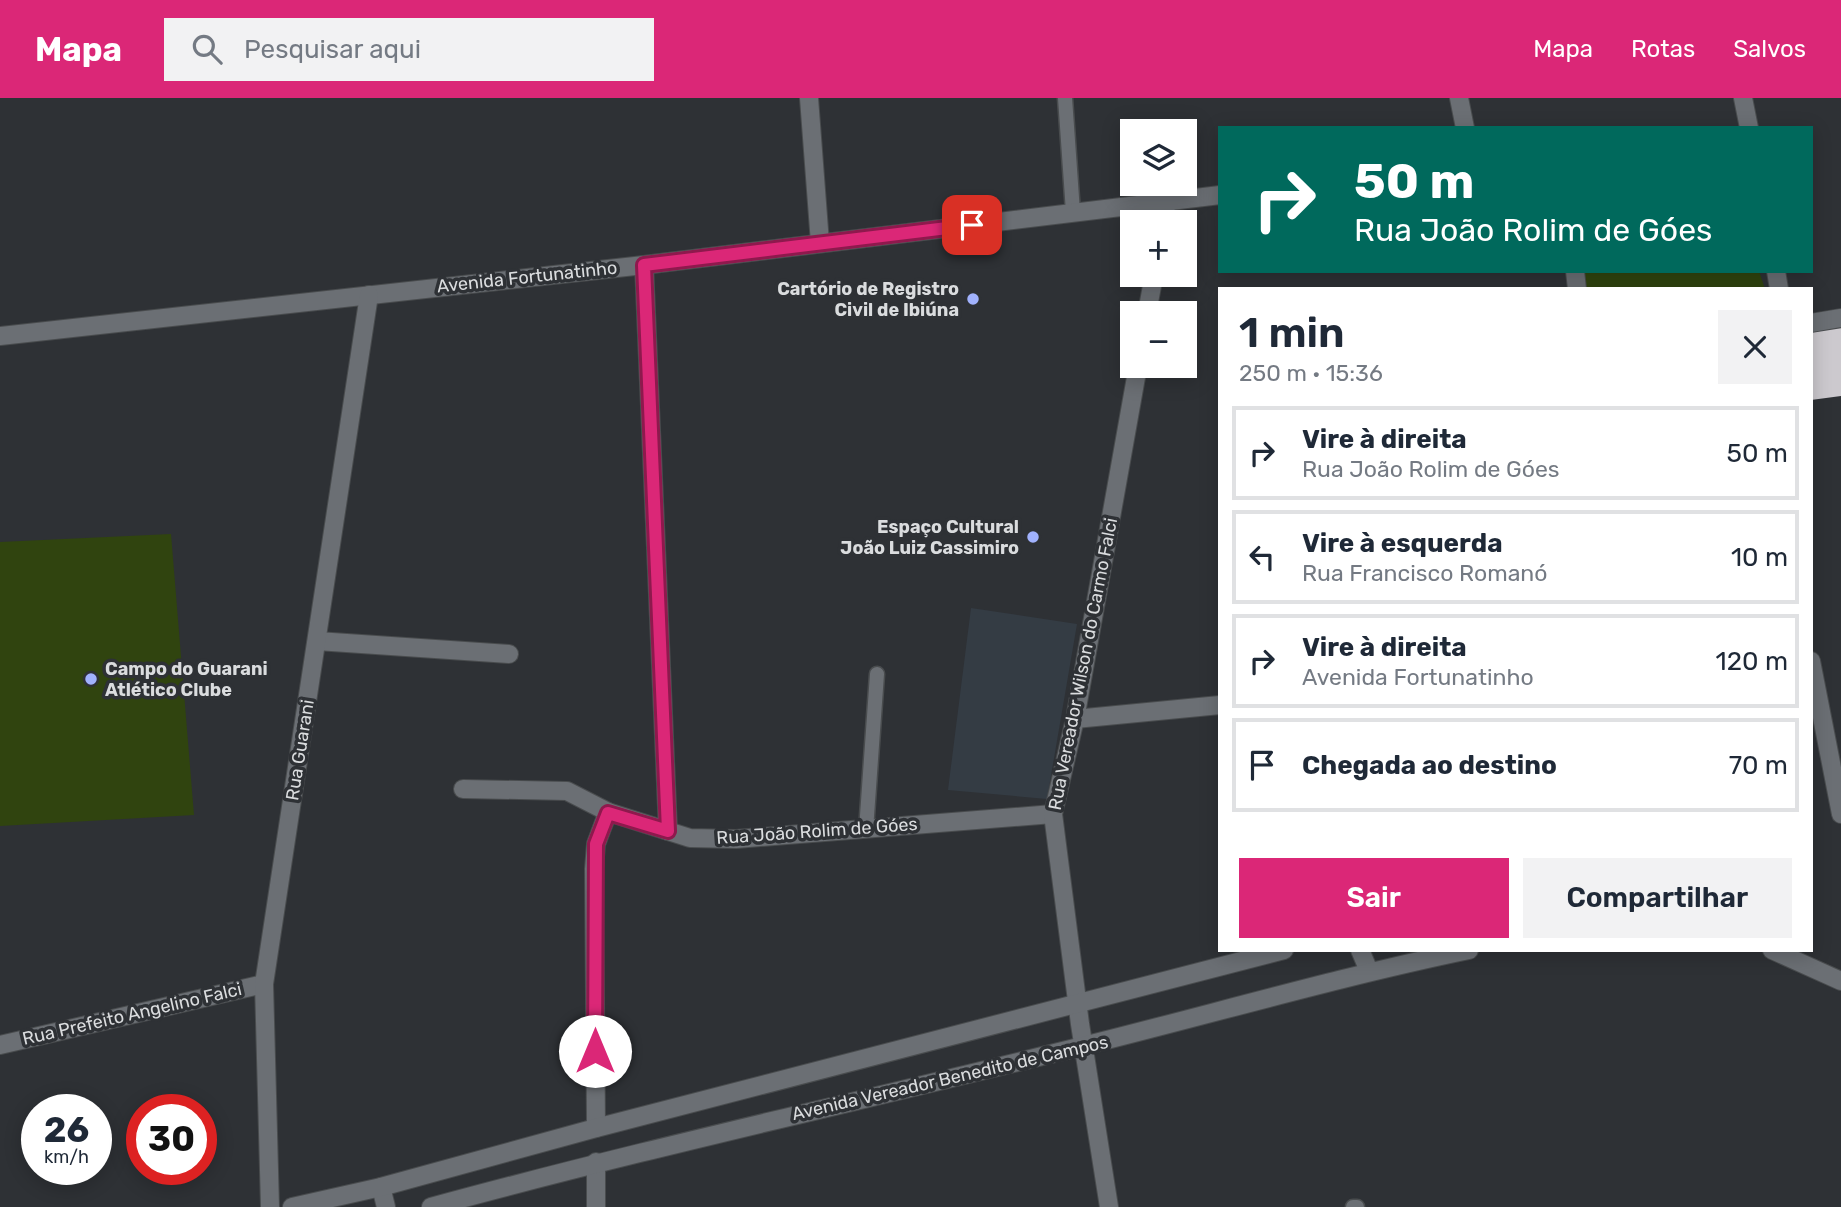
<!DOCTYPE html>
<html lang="pt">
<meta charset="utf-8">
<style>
:root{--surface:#fff;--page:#f2f2f3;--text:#1f2937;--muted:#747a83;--line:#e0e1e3;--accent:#db2777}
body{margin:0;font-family:Rubik,sans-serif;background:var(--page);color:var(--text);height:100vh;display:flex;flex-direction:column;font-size:26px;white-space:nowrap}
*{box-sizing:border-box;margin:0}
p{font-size:23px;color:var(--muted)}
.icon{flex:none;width:38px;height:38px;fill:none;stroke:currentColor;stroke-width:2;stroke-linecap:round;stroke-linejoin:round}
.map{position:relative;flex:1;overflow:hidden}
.sheet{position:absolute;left:1218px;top:189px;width:595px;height:665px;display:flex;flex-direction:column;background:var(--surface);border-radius:0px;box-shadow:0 4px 18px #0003}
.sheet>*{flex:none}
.hud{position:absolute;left:1218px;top:28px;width:595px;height:147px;border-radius:0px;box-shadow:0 4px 18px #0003;background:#00695c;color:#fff;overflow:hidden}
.buttons{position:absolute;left:1120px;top:21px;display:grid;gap:14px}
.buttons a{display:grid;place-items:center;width:77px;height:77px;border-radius:0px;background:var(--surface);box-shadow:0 4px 18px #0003;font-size:35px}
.speed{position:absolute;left:21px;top:996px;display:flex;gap:14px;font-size:35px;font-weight:700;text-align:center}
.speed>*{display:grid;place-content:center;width:91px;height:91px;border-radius:50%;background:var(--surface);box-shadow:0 4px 18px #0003;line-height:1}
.speed small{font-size:18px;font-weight:400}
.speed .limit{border:10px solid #d22;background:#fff;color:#111}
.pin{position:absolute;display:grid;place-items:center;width:60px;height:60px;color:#fff;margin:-30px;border-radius:14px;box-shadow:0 4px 10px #0006}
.me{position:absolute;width:77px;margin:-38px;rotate:0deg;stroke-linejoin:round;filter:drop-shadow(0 0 5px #0008)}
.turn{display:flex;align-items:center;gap:24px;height:147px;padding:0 21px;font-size:32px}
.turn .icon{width:91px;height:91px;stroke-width:2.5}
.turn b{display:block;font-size:49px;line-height:60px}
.round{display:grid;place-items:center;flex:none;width:74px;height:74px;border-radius:0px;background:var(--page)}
.summary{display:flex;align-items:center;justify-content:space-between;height:119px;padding:0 21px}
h1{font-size:42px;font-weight:600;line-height:52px}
.cta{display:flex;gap:14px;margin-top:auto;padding:14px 21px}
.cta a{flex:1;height:80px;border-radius:0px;background:var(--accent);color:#fff;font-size:28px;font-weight:600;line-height:80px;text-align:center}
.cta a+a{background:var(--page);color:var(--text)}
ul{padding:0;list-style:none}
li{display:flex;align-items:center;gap:21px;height:94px;margin:0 14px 10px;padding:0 7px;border:4px solid var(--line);border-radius:0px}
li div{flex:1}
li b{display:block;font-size:26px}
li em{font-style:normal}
header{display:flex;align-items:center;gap:42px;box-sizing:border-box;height:98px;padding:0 35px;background:var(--accent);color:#fff}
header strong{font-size:33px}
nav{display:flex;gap:38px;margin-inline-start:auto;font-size:24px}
.search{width:490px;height:63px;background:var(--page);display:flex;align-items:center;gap:18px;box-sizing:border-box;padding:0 24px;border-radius:0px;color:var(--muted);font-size:26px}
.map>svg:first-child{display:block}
</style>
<header>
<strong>Mapa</strong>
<div class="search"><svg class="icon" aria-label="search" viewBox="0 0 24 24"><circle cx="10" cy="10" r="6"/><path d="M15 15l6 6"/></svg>Pesquisar aqui</div>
<nav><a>Mapa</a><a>Rotas</a><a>Salvos</a></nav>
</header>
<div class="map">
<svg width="1841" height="1109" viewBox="0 0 1841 1109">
<rect width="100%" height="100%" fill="#2e3135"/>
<polygon fill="#343c44" points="971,510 1077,526 1047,701 948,692"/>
<g fill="#30440f">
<polygon points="1584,173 1759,173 1765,191 1586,191"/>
<polygon points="171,436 194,717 0,728 0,444"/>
</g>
<polygon fill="#ccc9ce" points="1841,226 1841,298 1811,302 1811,230"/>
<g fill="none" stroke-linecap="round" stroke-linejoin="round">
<defs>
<g id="lane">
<polyline points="1065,0 1073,114"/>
<polyline points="866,732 877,576"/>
<polyline points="1353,1109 1357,1109"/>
</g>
<g id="street">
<polyline points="809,0 820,145"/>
<polyline points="1163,124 1167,103"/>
<polyline points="644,167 668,733"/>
<polyline points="1147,215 1154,177"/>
<polyline points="0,238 644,167 1220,97"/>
<polyline points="317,543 509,556"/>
<polyline points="1811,563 1841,716"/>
<polyline points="1075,621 1220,607"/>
<polyline points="463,691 567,693 608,714 690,740 736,741 1053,716"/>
<polyline points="0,947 264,886"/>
<polyline points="596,1030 594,771 596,746 608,714"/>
<polyline points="596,1064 596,1109"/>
<polyline points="270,1109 264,886 369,197"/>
<polyline points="1109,1109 1080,926 1053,716 1075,621 1138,268"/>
</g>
<g id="secondary">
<polyline points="1459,0 1465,30"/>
<polyline points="1743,0 1749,30"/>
<polyline points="1575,173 1577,191"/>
<polyline points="1776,173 1779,191"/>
<polyline points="1811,225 1841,220"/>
<polyline points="1360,852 1369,873"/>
<polyline points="1772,852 1841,883"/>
<polyline points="381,1089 386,1109"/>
<polyline points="292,1109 381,1089 596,1030 1284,852"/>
<path d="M431,1109C647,1050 866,1002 1083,948C1212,916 1339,879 1469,852"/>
</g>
</defs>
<use href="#lane" stroke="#494c4e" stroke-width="17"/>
<use href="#street" stroke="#494c4e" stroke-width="20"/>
<use href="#secondary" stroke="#494c4e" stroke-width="20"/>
<use href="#lane" stroke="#6b6f74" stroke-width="14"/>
<use href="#street" stroke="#6b6f74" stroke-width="18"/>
<use href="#secondary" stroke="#6b6f74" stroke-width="18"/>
</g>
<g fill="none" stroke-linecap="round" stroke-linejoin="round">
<defs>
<polyline id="route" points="595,953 596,746 608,715 668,733 644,167 972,127"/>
</defs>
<use href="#route" stroke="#8e194d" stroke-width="18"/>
<use href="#route" stroke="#db2777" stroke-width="12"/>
</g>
<g fill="#a1b2fd" stroke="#2e3135" stroke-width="2.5">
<circle cx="973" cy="201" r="7"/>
<circle cx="1033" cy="439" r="7"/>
<circle cx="91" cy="581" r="7"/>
</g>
<g text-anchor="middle" stroke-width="7" stroke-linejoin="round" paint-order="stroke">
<g font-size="18" fill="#dadcde" stroke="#2e3135">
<text transform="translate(527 179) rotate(-6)" y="6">Avenida Fortunatinho</text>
<text transform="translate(1083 566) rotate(-79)" y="6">Rua Vereador Wilson do Carmo Falci</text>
<text transform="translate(300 652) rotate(-81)" y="6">Rua Guarani</text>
<text transform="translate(817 733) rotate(-4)" y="6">Rua João Rolim de Góes</text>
<text transform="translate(132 916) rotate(-13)" y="6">Rua Prefeito Angelino Falci</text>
<text transform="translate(950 980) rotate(-13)" y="6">Avenida Vereador Benedito de Campos</text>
</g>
<g font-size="18" font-weight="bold" fill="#dadcde" stroke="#2e3135" text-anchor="end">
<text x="959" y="197">Cartório de Registro<tspan x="959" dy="21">Civil de Ibiúna</tspan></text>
<text x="1019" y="435">Espaço Cultural<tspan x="1019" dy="21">João Luiz Cassimiro</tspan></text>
<text x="105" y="577" text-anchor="start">Campo do Guarani<tspan x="105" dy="21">Atlético Clube</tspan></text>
</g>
</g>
</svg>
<div class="buttons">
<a><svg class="icon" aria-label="layers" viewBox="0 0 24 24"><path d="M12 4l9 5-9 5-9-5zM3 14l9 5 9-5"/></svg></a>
<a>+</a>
<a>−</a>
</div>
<div class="speed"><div>26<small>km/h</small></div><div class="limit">30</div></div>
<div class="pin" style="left:972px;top:127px;background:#d93025"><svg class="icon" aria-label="arrive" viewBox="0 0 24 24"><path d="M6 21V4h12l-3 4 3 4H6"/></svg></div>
<svg class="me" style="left:595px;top:953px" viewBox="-20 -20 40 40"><circle r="19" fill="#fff"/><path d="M0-13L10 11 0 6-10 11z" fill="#db2777"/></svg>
<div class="hud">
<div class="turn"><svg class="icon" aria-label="right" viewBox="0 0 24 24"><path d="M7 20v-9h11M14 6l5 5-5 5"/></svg><div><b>50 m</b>Rua João Rolim de Góes</div></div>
</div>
<section class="sheet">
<div class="summary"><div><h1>1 min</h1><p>250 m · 15:36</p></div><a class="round"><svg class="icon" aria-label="close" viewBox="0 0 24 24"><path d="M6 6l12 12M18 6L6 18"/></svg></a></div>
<ul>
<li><svg class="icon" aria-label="right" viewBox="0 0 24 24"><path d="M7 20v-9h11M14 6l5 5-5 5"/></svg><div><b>Vire à direita</b><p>Rua João Rolim de Góes</p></div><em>50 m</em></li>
<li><svg class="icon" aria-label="left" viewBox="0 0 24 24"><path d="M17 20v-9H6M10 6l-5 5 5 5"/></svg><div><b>Vire à esquerda</b><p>Rua Francisco Romanó</p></div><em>10 m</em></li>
<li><svg class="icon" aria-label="right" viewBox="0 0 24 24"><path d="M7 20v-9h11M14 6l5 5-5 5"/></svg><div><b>Vire à direita</b><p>Avenida Fortunatinho</p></div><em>120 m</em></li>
<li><svg class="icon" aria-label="arrive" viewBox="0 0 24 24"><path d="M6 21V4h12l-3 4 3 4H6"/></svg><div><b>Chegada ao destino</b></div><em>70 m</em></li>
</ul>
<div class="cta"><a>Sair</a><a>Compartilhar</a></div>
</section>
</div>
